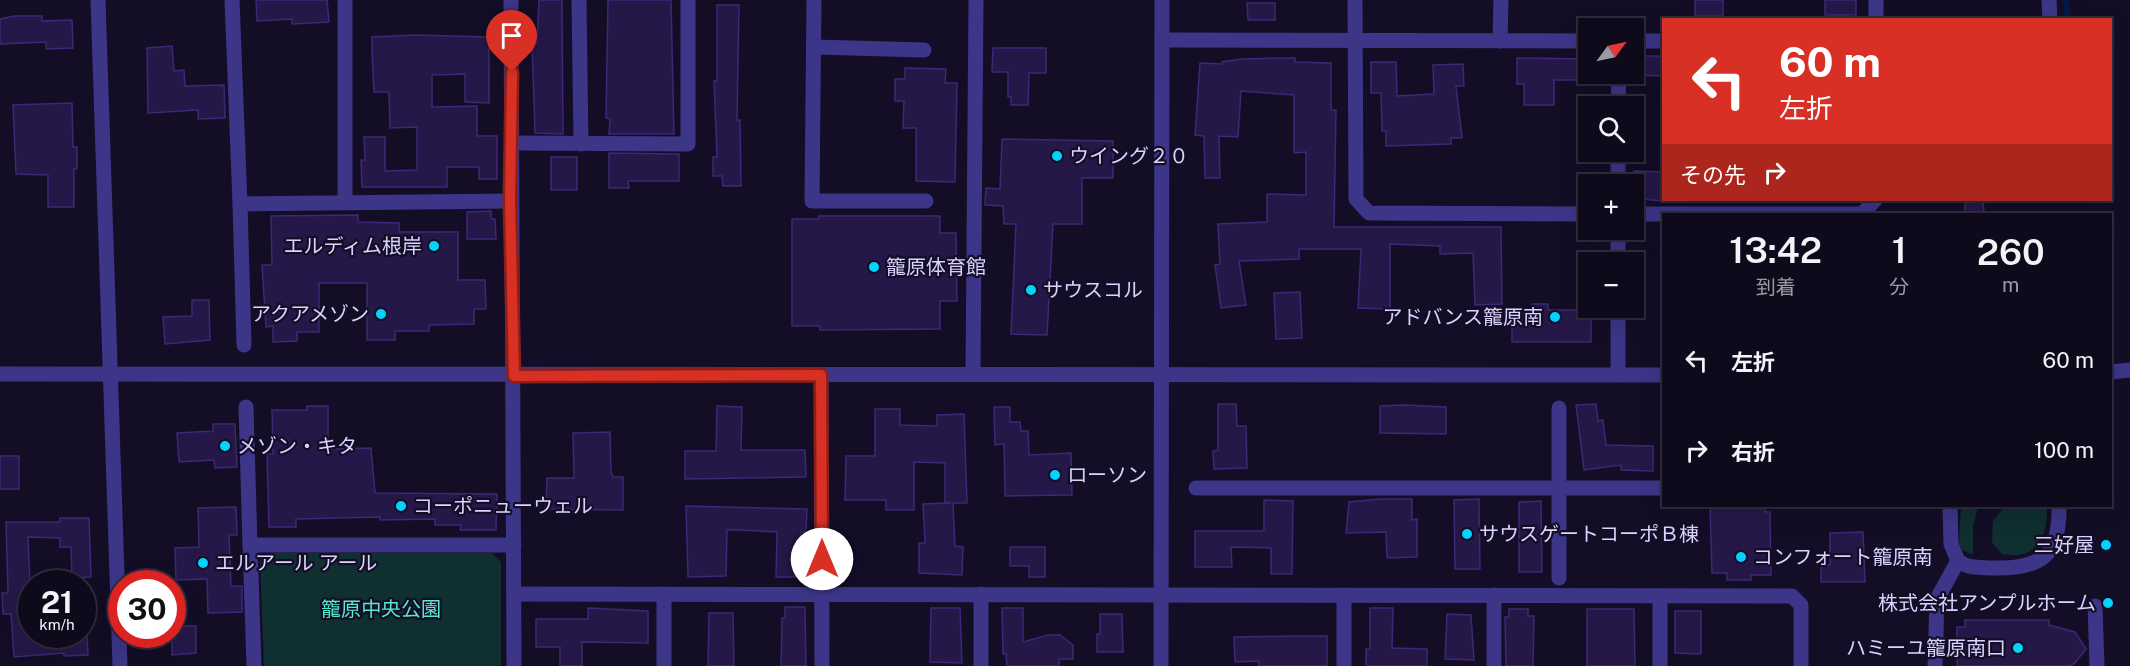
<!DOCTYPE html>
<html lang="ja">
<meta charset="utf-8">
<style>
:root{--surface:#0e0a1c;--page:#171325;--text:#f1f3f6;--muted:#9b9aa3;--line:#2e2b3b}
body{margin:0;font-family:"Public Sans","Noto Sans JP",sans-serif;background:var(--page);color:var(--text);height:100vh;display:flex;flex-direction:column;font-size:22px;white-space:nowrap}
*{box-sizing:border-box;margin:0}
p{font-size:20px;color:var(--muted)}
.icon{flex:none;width:33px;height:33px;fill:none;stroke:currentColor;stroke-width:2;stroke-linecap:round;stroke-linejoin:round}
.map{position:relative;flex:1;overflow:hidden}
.panel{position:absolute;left:1662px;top:213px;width:450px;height:294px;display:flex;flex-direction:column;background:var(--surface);border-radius:0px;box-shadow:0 6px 24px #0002,0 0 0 2px var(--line)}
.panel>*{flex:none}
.banner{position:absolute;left:1662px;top:18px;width:450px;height:183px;border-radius:0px;box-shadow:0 6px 24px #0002,0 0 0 2px var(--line);background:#d93025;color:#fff;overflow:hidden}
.needle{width:39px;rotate:57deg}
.controls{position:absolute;left:1578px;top:18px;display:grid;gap:12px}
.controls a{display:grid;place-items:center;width:66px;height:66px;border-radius:0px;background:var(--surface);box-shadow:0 6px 24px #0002,0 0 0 2px var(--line);font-size:30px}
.speed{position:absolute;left:18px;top:570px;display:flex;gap:12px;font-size:30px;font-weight:700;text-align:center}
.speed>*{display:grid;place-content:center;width:78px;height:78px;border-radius:50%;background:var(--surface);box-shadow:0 6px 24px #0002,0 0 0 2px var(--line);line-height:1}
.speed small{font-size:15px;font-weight:400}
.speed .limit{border:9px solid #d22;background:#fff;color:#111}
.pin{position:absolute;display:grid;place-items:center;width:51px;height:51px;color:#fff;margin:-62px -26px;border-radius:50% 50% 50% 0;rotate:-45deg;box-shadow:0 0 6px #0007}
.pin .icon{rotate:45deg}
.me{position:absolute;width:66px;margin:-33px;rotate:0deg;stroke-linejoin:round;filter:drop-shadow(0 0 4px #0008)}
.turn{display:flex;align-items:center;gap:21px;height:126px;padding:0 18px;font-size:27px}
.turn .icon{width:78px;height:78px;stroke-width:2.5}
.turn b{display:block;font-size:42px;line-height:51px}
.then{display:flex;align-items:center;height:57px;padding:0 18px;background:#0003;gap:12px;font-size:22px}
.eta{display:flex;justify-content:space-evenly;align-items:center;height:102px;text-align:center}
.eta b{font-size:36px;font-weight:600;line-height:42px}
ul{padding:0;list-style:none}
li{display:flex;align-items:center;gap:18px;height:90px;padding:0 18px}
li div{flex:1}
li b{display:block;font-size:22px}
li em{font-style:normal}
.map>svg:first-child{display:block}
</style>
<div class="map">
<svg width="2130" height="666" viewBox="0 0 2130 666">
<rect width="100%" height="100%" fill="#130d26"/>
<g fill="#102f30">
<polygon points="1961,506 1978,506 1973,527 1973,555 1962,550 1959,543"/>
<path d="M2005,506H2047C2048,536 2037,561 2002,554L1992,543L1993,521Z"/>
<polygon points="269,553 492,553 501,562 501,666 264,666 260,561"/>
</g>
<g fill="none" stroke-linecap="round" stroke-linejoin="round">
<polyline stroke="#061946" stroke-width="6" points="2066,0 2068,20"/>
</g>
<g fill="#251848" stroke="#3c2876" stroke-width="1.5">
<polygon points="256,0 327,0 329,22 292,24 292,19 257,21"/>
<polygon points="539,0 562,0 563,134 535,133 532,43 537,43"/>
<polygon points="608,0 671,0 674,134 609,134 610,119 606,118"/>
<rect x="1695" y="0" width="28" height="16"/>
<rect x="1825" y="0" width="31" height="15"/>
<polygon points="1247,3 1275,3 1275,20 1248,20"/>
<polygon points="717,5 739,5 737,120 740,120 741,186 723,186 722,176 713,176 713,157 717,157 714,81 717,81"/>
<polygon points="14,16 42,16 42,21 72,20 73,48 46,49 46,42 0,44 0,19"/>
<polygon points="415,35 489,37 489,103 465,102 465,74 432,75 432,107 477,106 477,136 497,136 497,179 479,179 479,167 447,167 447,187 362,187 361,160 365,160 364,137 385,137 385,171 417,170 417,127 390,128 389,92 374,92 372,54 372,37"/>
<polygon points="172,46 174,71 184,70 185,86 224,85 225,118 198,119 198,110 148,113 147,48"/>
<polygon points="993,48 1046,48 1046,73 1029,73 1028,105 1011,105 1011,97 1008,97 1008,72 992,72"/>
<polygon points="1640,56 1664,56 1664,76 1634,75 1634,60"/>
<polygon points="1280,58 1295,58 1295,62 1331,63 1331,110 1336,110 1334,227 1501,227 1502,304 1475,305 1473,253 1440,254 1440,246 1390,244 1390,309 1358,308 1361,249 1299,249 1299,259 1239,261 1246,305 1221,308 1215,265 1220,264 1218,224 1267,222 1267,194 1306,195 1306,152 1294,153 1294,95 1241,91 1238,137 1219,136 1220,178 1205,178 1204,136 1195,135 1200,63 1222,64 1222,62 1242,59"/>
<polygon points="1517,58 1588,59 1589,80 1554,80 1554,105 1524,105 1524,84 1517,84"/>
<polygon points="1371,62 1396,62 1397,96 1434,94 1433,65 1463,64 1464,86 1456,86 1462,138 1451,138 1451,144 1386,146 1386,131 1382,131 1381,93 1371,93"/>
<polygon points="905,68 946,69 945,83 957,83 955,182 916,181 916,128 903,128 904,101 895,101 895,79 905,79"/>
<polygon points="72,103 73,147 77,147 77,169 74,169 74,207 48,207 48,175 16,174 13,105"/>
<polygon points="1002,139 1113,141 1113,178 1082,178 1082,224 1053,224 1047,335 1011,334 1016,224 1004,224 1003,206 985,205 986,188 1000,189"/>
<polygon points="609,153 679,154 679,181 628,181 629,188 609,188"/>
<rect x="551" y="157" width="26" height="33"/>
<polygon points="1634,171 1664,172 1662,201 1641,199 1634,189"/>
<polygon points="1965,200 1983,200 1984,214 1965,214"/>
<polygon points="491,211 491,219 495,219 496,239 467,239 467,212"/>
<polygon points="358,215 358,222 399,223 399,232 458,232 458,280 485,280 486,309 474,309 474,324 429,325 429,331 395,331 395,340 367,340 367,283 319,283 319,332 297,332 297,341 273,342 273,326 266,327 262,265 272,265 271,216"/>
<polygon points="819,216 940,216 940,233 956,233 957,301 940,301 940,329 820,330 820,326 792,326 792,219 819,219"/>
<polygon points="1300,292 1302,338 1276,339 1274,293"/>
<polygon points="192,300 209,300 210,340 165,344 163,317 192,316"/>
<polygon points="1532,304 1548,304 1548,310 1591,310 1591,342 1512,342 1512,309 1532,309"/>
<polygon points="1218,404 1236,404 1237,426 1246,426 1247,468 1214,469 1213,451 1218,450"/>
<polygon points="1596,404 1598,421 1603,420 1606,445 1653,446 1653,471 1621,470 1621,465 1584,470 1576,405"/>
<polygon points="1404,405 1446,407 1446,434 1380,433 1380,406"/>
<polygon points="307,406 328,406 328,449 371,448 375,493 497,494 496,530 460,530 461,525 435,525 435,519 380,520 380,517 296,519 296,527 269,527 267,454 273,454 272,410 307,410"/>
<polygon points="717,406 742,407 741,450 805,450 806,477 685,479 685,451 716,451"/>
<polygon points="994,407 1010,407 1010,422 1020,422 1021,431 1028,431 1029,455 1071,453 1072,495 1005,496 1004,444 995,445"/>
<polygon points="875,409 900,409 900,425 937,426 937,415 964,414 967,503 953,503 955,546 963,547 962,575 919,573 919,543 925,543 923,504 951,503 945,502 945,463 914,462 914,510 886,510 886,500 845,500 846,456 875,456"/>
<polygon points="213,424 235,424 237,467 215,468 214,460 179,462 177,433 213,431"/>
<polygon points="610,432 611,472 613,477 623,477 623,510 546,509 547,478 574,478 573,433"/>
<rect x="0" y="456" width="19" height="33"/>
<polygon points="1380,499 1412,499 1412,520 1417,519 1417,557 1387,558 1386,532 1346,533 1349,502"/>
<polygon points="1479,499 1480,569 1455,569 1454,500"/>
<polygon points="1264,500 1293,501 1292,574 1271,574 1271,548 1231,547 1232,567 1195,567 1195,531 1261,531 1264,530"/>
<polygon points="1541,501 1542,572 1519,572 1519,502"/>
<polygon points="686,506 807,509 806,532 801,532 801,577 776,577 777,532 737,530 727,530 726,576 688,577"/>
<polygon points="1710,506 1765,506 1765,512 1770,512 1771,575 1751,575 1751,580 1727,580 1727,573 1712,573"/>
<polygon points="236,507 237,535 229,535 231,586 242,586 242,612 208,613 207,579 176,580 175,548 199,547 198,508"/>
<polygon points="60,518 89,518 91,577 72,578 71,547 60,547 60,538 28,537 32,634 87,634 88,655 64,656 64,653 14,657 11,614 3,614 2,593 8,593 6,522 60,522"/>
<polygon points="1863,532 1865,582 1821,582 1821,565 1830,565 1830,533"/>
<polygon points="1010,547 1045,547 1045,577 1029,577 1029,566 1010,566"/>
<polygon points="785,607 805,607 806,666 781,666 782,618 785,618"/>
<polygon points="588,608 648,611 648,643 582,642 582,666 560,666 560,647 536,647 536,619 588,619"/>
<polygon points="931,608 960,608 962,663 930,662"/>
<polygon points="1002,608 1023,608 1023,642 1048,635 1060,635 1073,645 1073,659 1059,659 1059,666 1007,666 1006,654 1003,654"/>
<polygon points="1370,608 1393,608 1392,648 1427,649 1427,666 1366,666 1366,649 1370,649"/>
<polygon points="1509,609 1528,609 1528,616 1534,616 1533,666 1506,666 1505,617 1509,617"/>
<polygon points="1587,609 1634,609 1635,666 1587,666"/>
<polygon points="1675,611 1701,611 1701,654 1675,653"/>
<polygon points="709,613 733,613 734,666 708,666"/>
<polygon points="1100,614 1122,614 1123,652 1097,652 1097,634 1100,634"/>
<polygon points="1447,614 1471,615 1474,660 1445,659"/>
<polygon points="1965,620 2049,620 2049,625 2075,632 2086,649 2075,663 2070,666 1957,666 1957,627 1965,627"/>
<polygon points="172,626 196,626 196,653 172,655"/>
<polygon points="1292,636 1327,636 1327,666 1259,666 1259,661 1235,662 1234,637"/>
</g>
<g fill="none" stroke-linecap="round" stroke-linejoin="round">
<g stroke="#3d3588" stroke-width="15">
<polyline points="98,0 120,666"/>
<polyline points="232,0 240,204 510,201"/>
<polyline points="511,0 514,666"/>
<polyline points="579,0 581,144"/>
<polyline points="814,0 812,201 926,201"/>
<polyline points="1355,0 1356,199 1369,213 1588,214"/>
<polyline points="2049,0 2050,20"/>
<polyline points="1876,20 1876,0"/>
<polyline points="1162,40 1588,41"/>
<polyline points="1500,41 1501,0"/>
<polyline points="1634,41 1664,41"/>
<polyline points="814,47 924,50"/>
<polyline points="1618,106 1619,74"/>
<polyline points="513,143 688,144 688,0"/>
<polyline points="1618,184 1618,152"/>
<polyline points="345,202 345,0"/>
<polyline points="240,204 244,345"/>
<polyline points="1634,214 1862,214 1875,200"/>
<polyline points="1618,230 1618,262"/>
<polyline points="2110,372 2130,370"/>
<polyline points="0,374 1664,375"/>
<polyline points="973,374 976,0"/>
<polyline points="821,375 822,666"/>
<polyline points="1618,375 1618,308"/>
<polyline points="246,407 250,545"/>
<polyline points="1559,408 1559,578"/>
<polyline points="1196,488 1664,488"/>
<path d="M1950,506L1951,544L1958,561C1969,569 1981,567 1994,568C2041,569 2060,556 2059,506"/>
<polyline points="514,594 1792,596 1801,605 1801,666"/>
<polyline points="2095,606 2097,666"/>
<polyline points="254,666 250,545 514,545"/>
<polyline points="664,666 664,594"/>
<polyline points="981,666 981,594"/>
<polyline points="1161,666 1162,0"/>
<polyline points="1344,666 1344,595"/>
<polyline points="1494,666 1494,595"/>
<polyline points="1660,666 1660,596"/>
<polyline points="1935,666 1937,599 1958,561"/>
</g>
</g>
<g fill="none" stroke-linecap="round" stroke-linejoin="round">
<defs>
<polyline id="route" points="512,72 510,201 514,376 821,375 822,559"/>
</defs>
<use href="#route" stroke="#8d1f18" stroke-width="15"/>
<use href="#route" stroke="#d93025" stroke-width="10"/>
</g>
<g fill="#00d4fd" stroke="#130d26" stroke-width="2">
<circle cx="1057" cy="156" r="6"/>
<circle cx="434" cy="246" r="6"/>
<circle cx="874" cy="267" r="6"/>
<circle cx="1031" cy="290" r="6"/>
<circle cx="381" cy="314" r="6"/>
<circle cx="1555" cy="317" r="6"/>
<circle cx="225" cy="446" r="6"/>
<circle cx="1055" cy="475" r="6"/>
<circle cx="401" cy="506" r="6"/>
<circle cx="1467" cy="534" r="6"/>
<circle cx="2106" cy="545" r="6"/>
<circle cx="1741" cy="557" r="6"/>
<circle cx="203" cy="563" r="6"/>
<circle cx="2108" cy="603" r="6"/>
<circle cx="2018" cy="648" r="6"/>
</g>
<g text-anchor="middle" stroke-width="4.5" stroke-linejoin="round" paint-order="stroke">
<g font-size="20" fill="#dad2ff" stroke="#130d26" text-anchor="start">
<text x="1069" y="163">ウイング２０</text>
<text x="422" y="253" text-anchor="end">エルディム根岸</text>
<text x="886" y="274">籠原体育館</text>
<text x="1043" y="297">サウスコル</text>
<text x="369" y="321" text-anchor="end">アクアメゾン</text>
<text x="1543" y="324" text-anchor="end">アドバンス籠原南</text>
<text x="237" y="453">メゾン・キタ</text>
<text x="1067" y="482">ローソン</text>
<text x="413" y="513">コーポニューウェル</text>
<text x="1479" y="541">サウスゲートコーポＢ棟</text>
<text x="2094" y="552" text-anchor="end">三好屋</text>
<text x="1753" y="564">コンフォート籠原南</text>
<text x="215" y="570">エルアール アール</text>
<text x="2096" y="610" text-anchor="end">株式会社アンプルホーム</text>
<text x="2006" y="655" text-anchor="end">ハミーユ籠原南口</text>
</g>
<g font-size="20" fill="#55e8cc" stroke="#130d26">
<text x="381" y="616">籠原中央公園</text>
</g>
</g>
</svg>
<div class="controls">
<a><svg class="needle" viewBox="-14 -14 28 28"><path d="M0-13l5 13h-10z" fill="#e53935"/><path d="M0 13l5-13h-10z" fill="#9b9aa3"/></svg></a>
<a><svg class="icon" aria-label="search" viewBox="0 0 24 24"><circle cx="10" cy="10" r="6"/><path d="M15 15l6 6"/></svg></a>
<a>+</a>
<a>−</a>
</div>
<div class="speed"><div>21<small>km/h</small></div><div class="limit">30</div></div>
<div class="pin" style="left:512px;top:72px;background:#d93025"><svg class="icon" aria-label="arrive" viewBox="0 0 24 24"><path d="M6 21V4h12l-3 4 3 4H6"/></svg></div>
<svg class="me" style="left:822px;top:559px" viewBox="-20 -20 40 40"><circle r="19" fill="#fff"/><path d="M0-13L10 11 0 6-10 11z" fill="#d93025"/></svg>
<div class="banner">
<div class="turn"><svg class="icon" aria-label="left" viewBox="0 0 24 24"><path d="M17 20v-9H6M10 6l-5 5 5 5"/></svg><div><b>60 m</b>左折</div></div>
<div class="then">その先<svg class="icon" aria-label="right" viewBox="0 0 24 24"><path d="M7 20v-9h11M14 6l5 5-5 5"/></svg></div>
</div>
<section class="panel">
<div class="eta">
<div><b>13:42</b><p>到着</p></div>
<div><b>1</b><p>分</p></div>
<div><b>260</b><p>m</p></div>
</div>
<ul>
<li><svg class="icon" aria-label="left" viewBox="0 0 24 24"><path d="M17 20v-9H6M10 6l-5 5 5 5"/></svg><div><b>左折</b></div><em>60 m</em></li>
<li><svg class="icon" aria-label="right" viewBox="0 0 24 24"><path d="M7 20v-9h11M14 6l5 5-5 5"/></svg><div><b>右折</b></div><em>100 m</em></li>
</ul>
</section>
</div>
